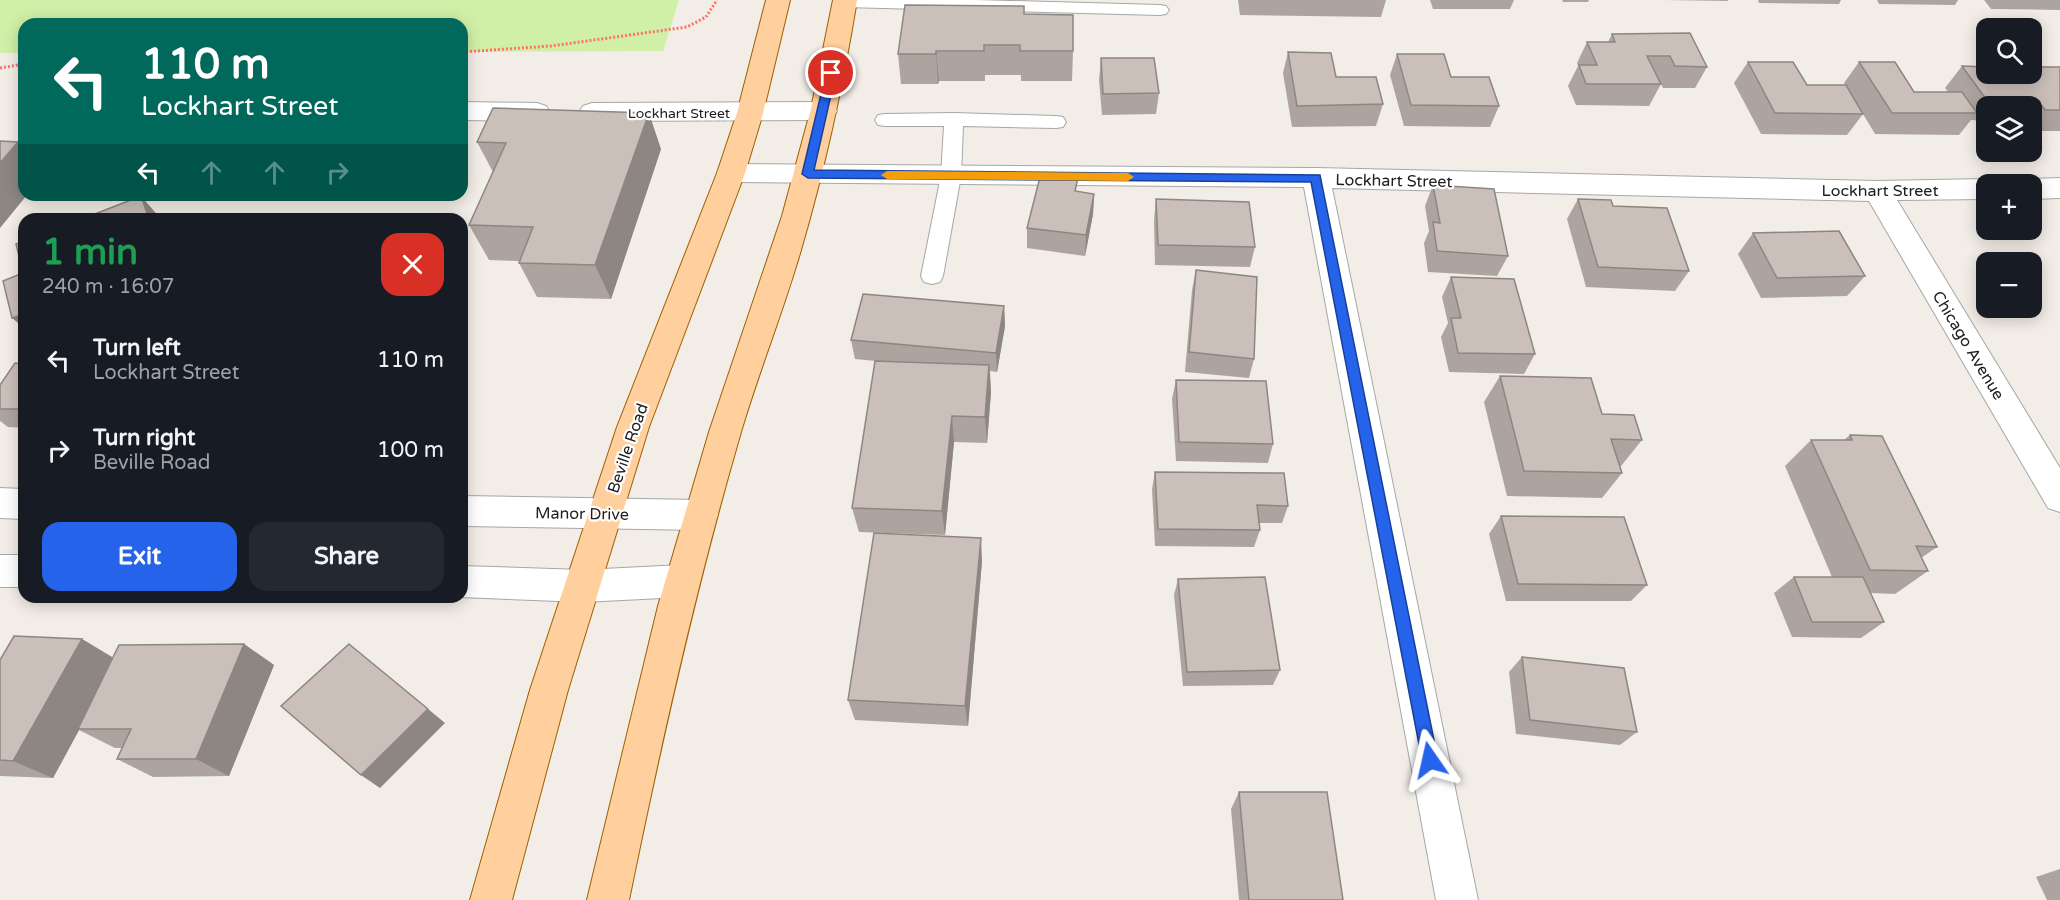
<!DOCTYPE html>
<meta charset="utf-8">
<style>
:root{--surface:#171b24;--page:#242831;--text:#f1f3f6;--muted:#9ea1a6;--accent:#2563eb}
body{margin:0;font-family:"Varela Round",sans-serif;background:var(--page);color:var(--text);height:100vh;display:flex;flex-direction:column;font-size:22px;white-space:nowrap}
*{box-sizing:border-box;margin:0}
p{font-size:20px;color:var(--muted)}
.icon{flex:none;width:33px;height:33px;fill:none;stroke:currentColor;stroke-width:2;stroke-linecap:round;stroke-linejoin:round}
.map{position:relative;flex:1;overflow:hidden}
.details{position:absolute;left:18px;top:213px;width:450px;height:390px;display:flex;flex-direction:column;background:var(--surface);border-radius:18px;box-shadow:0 3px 15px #0003}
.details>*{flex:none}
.hud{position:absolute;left:18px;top:18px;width:450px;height:183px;border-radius:18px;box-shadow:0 3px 15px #0003;background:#00695c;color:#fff;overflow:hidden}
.tools{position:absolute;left:1976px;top:18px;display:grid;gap:12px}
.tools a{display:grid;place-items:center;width:66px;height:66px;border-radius:12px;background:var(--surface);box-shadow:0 3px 15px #0003;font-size:30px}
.pin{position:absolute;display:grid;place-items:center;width:51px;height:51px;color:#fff;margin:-26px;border:3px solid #fff;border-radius:50%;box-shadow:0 2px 6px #0007}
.me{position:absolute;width:66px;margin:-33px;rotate:349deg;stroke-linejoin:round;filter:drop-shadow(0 0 4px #0008)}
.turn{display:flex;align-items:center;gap:21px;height:126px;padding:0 24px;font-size:27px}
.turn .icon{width:78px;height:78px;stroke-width:2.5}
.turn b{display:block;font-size:42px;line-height:51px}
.lanes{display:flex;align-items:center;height:57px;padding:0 24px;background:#0003;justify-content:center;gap:30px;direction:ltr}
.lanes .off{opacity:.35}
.round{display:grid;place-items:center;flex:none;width:63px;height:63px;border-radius:18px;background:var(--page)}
.head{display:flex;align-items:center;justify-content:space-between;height:102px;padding:0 24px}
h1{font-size:36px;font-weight:700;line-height:45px;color:#1e9e55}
.action{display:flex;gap:12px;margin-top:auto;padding:12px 24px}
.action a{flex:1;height:69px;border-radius:18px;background:var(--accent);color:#fff;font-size:24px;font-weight:700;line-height:69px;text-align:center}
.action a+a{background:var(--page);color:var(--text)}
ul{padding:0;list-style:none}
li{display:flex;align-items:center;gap:18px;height:90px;padding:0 24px}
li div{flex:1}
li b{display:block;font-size:22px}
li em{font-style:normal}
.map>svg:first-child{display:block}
</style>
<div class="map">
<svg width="2060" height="900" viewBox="0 0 2060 900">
<rect width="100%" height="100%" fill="#f2ede6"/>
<polygon fill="#d0f0a8" points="0,0 679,0 663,51 462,52 462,24 24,24 24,53 0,53"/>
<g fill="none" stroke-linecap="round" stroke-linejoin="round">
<defs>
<g id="service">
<polygon points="837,0 976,0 1160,5 1166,6 1169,10 1166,14 1160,15 844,7 838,6"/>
<polygon points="954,113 1056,116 1063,117 1066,122 1063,127 1056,128 963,126 961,176 943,276 940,282 932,284 924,282 921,276 941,176 944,126 885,126 878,125 875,120 878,115 885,114"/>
</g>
<g id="minor">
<polygon points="462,102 537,103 546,106 550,112 546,118 537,121 462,120"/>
<polygon points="824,102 833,105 837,111 833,117 824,120 592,121 583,118 579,112 583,106 592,103"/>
<polygon points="731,164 1316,168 1877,181 1986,179 1997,184 1986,184 1986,199 1897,200 2060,468 2060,512 2048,508 1869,201 1332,188 1478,900 1436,900 1304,187 731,182 721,180 717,173 721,166"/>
<polygon points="2060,178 2060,198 2031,199 2031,184 2020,184 2031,179"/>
<polygon points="0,488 24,489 24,519 0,518"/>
<polygon points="462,496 701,500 713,505 718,515 713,525 701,530 462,526"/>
<rect x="0" y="555" width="24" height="32"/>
<polygon points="682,565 695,570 700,581 695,592 682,597 583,602 459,597 462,597 462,566 583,570"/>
</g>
<g id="primary">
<polygon points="766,0 790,0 763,113 745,173 649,427 568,690 512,900 470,900 530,690 617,427 717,173 737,113"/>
<path d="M833,0H857C843,85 825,168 801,250C783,312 759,371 741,432C696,586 661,743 629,900H587L658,606L709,432L782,216L811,109Z"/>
</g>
</defs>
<use href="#service" stroke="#a7a7a7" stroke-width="2"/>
<use href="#minor" stroke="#a7a7a7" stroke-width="2"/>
<use href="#primary" stroke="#9d6000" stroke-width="2"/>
<g stroke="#ff706a" stroke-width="3" stroke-dasharray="2 2" stroke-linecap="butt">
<polyline points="462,52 551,46 687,27 706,17 717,0"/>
<polyline points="0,68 24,64"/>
</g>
<use href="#service" fill="#fff" fill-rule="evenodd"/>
<use href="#minor" fill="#fff" fill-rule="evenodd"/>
<use href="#primary" fill="#ffcf9e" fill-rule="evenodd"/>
</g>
<g fill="#aea49f">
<polygon points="1238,0 1386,0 1381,17 1240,15"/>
<polygon points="1430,0 1514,0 1510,9 1433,9"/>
<polygon points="1562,0 1589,0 1588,2 1563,2"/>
<polygon points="1665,0 1728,0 1728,1"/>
<polygon points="1758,0 1841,0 1839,4 1759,3"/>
<polygon points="1877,0 1958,0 1955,5 1879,4"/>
<polygon points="1984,0 2060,0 2060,10 1991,9"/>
<polygon points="1024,14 1073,51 1072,81 1021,81 1021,75 985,75 985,81 939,81 938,84 901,84 898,54"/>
<polygon points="1612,34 1707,67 1695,88 1663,88 1661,84 1649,106 1576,105 1568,86 1578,66 1577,63 1587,42 1608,42"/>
<polygon points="1288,52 1336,77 1383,104 1376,126 1292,127 1283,73"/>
<polygon points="1397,54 1451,77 1499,106 1490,127 1404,126 1390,75"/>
<polygon points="1101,58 1159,93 1156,114 1102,115 1099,80"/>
<polygon points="1748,62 1807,85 1845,85 1844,83 1859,62 1914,92 1948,92 1945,88 1962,66 2060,67 2060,131 2031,131 2031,106 1986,106 1986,121 1971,120 1959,135 1875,134 1863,114 1847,135 1761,134 1734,83"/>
<polygon points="477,142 661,149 611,299 537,297 519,263 519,261 489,260 469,225 493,172"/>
<polygon points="1433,185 1508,256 1497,276 1428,272 1424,243 1429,231 1425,206"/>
<polygon points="1078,192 1094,194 1093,214 1085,256 1027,248 1027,228"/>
<polygon points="323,195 413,195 411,200 326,200"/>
<polygon points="1156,199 1255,247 1250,267 1155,265 1154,220"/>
<polygon points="1578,199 1613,206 1689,271 1675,291 1586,287 1567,219"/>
<polygon points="1753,233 1865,276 1847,296 1761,298 1738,254"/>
<polygon points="1196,270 1254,359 1249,378 1185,372 1192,290"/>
<polygon points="1451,277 1535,354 1524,374 1449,372 1441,337 1448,323 1442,297"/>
<polygon points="1004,306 1005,326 997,372 990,371 991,392 987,443 954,442 945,535 859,532 852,508 876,361 855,359 851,340"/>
<polygon points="24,364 24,428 8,427 0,421 0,385"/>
<polygon points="1500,376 1602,414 1642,440 1621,466 1619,466 1622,473 1602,498 1507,496 1484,402"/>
<polygon points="1176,380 1273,444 1268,463 1176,461 1172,399"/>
<polygon points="1850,435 1937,547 1921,558 1928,571 1895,594 1871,593 1884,622 1861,638 1792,637 1774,593 1794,577 1832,577 1785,466 1811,440 1844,440"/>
<polygon points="1155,472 1288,506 1282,523 1259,523 1260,530 1254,547 1155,546 1152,489"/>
<polygon points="1501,516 1647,585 1631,601 1506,601 1489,534"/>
<polygon points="982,561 968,726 855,720 848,700"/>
<polygon points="1178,579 1280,670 1273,685 1183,686 1174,595"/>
<polygon points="82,639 113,658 244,644 274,665 229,776 153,777 117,759 122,748 115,748 79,730 53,778 0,776 0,660"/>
<polygon points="1522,657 1637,732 1620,745 1516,734 1509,672"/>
<polygon points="1239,792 1343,900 1239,900 1231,809"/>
<polygon points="2060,869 2060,900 2047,900 2036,877"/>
</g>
<g fill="#8d8682">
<polygon points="936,51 939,81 938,84 936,54"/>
<polygon points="649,113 661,149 611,299 595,265"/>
<polygon points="18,142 24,148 24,195 27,195 0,228 0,163"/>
<polygon points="1094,194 1093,214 1085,256 1086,235"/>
<polygon points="408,195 413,195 411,200"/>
<polygon points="141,196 161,219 149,219"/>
<polygon points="1004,306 1005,326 997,372 996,353"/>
<polygon points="24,314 24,328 12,318"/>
<polygon points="989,365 991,392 987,443 985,417"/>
<polygon points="952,416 954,442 945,535 942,511"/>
<polygon points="981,538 982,561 968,726 965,706"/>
<polygon points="82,639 117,660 53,778 13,761"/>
<polygon points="244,644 274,665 229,776 196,759"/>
<polygon points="428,709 445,723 380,788 361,775"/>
</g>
<g fill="#cabfb9" stroke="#8d8682" stroke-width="1.5">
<polygon points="905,5 1024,6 1024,14 1073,15 1073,51 1020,51 1020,45 984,45 984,51 936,51 936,54 898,54"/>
<polygon points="1690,33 1707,67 1675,66 1670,56 1647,56 1661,84 1586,84 1579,65 1597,65 1587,42 1615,42 1612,34"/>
<polygon points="1288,52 1331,53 1336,77 1376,77 1383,104 1297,106"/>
<polygon points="1397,54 1444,54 1451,77 1489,77 1499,106 1411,105"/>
<polygon points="1101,58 1154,58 1159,93 1103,94"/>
<polygon points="1748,62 1793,62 1807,85 1846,85 1863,114 1775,113"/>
<polygon points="1859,62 1895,62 1914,92 1962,92 1977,113 1892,113"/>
<polygon points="1962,66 1986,67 1986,74 2031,74 2031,67 2060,67 2060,110 2045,110 2039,102 1986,99"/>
<polygon points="493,108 649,113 595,265 519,263 533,227 469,225 506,143 477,142"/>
<polygon points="0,141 18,142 0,163"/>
<polygon points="1041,173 1078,178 1075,191 1094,194 1086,235 1027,228"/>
<polygon points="1433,185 1494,189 1508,256 1437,251 1433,222 1440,223"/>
<polygon points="141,196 149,219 82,219"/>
<polygon points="1156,199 1249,202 1255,247 1158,245"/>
<polygon points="1578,199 1611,200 1613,206 1667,208 1689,271 1598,267"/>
<polygon points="1839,231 1865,276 1777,278 1753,233"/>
<polygon points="24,241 24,314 12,318 3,281 23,273 16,244"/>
<polygon points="1196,270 1257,277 1254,359 1189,352"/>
<polygon points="1451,277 1514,279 1535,354 1458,353 1451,318 1461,318"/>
<polygon points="863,294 1004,306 996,353 851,340"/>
<polygon points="875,361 989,365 985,417 952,416 942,511 852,508"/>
<polygon points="15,363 24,364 24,409 0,409 0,385"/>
<polygon points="1500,376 1591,378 1602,414 1634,415 1642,440 1611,439 1622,473 1524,471"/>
<polygon points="1176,380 1266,381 1273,444 1179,442"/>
<polygon points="1850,435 1882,436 1937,547 1916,546 1928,571 1870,570 1811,440 1852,440"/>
<polygon points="1155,472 1284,473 1288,506 1257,505 1260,530 1158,529"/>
<polygon points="1501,516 1624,517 1647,585 1518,584"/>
<polygon points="874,533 981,538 965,706 848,700"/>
<polygon points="1265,577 1280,670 1187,672 1178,579"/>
<polygon points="1794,577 1863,577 1884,622 1812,622"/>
<polygon points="14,636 82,639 13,761 0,760 0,660"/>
<polygon points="244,644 196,759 117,759 131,729 78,729 119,645"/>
<polygon points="349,644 428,709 361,775 281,706"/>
<polygon points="1522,657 1624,668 1637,732 1530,720"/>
<polygon points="1239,792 1327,792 1343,900 1249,900"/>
</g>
<polygon fill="#2563eb" stroke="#184099" stroke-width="1.5" points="831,69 836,73 814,170 1320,175 1438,760 1436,766 1430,768 1424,766 1422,760 1311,182 808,178 802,174 826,73"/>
<polygon fill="#f59e0b" points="887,171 1128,173 1134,177 1128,181 887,179 881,175"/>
<g text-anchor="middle" stroke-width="4.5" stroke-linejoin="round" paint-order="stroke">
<g font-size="14" fill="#202020" stroke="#fff">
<text x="679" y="118">Lockhart Street</text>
</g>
<g font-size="16" fill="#202020" stroke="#fff">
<text transform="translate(1394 180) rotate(1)" y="6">Lockhart Street</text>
<text x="1880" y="196">Lockhart Street</text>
<text transform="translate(1969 345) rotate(59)" y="6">Chicago Avenue</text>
<text transform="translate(627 448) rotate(-71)" y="6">Beville Road</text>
<text transform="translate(582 513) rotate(1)" y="6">Manor Drive</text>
</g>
</g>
</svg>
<div class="tools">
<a><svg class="icon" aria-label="search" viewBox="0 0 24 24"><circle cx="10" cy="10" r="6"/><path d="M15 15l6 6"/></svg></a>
<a><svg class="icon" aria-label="layers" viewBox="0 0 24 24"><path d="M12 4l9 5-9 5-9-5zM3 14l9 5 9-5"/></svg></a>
<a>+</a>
<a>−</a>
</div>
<div class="pin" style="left:831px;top:73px;background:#d93025"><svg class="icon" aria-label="arrive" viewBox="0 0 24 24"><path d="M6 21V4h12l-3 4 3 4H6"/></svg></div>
<svg class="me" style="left:1430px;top:760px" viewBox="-20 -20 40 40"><path d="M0-17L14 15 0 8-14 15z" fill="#2563eb" stroke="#fff" stroke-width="4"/></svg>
<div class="hud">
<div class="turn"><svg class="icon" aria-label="left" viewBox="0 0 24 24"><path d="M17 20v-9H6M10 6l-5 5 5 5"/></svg><div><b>110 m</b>Lockhart Street</div></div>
<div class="lanes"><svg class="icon" aria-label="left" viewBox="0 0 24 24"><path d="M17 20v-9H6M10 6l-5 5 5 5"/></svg><svg class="icon off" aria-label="ahead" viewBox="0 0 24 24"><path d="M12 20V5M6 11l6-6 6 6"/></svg><svg class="icon off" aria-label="ahead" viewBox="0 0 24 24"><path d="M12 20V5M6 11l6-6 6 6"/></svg><svg class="icon off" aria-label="right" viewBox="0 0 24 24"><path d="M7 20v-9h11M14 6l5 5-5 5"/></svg></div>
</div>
<section class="details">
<div class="head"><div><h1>1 min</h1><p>240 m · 16:07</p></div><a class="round" style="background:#d93025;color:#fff"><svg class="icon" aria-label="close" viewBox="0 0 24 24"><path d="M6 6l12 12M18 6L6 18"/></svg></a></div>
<ul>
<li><svg class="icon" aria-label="left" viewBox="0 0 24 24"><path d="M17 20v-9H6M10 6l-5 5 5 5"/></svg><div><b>Turn left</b><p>Lockhart Street</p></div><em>110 m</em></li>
<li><svg class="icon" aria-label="right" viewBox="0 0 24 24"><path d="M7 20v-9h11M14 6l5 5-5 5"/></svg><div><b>Turn right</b><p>Beville Road</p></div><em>100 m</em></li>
</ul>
<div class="action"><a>Exit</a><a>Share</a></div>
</section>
</div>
